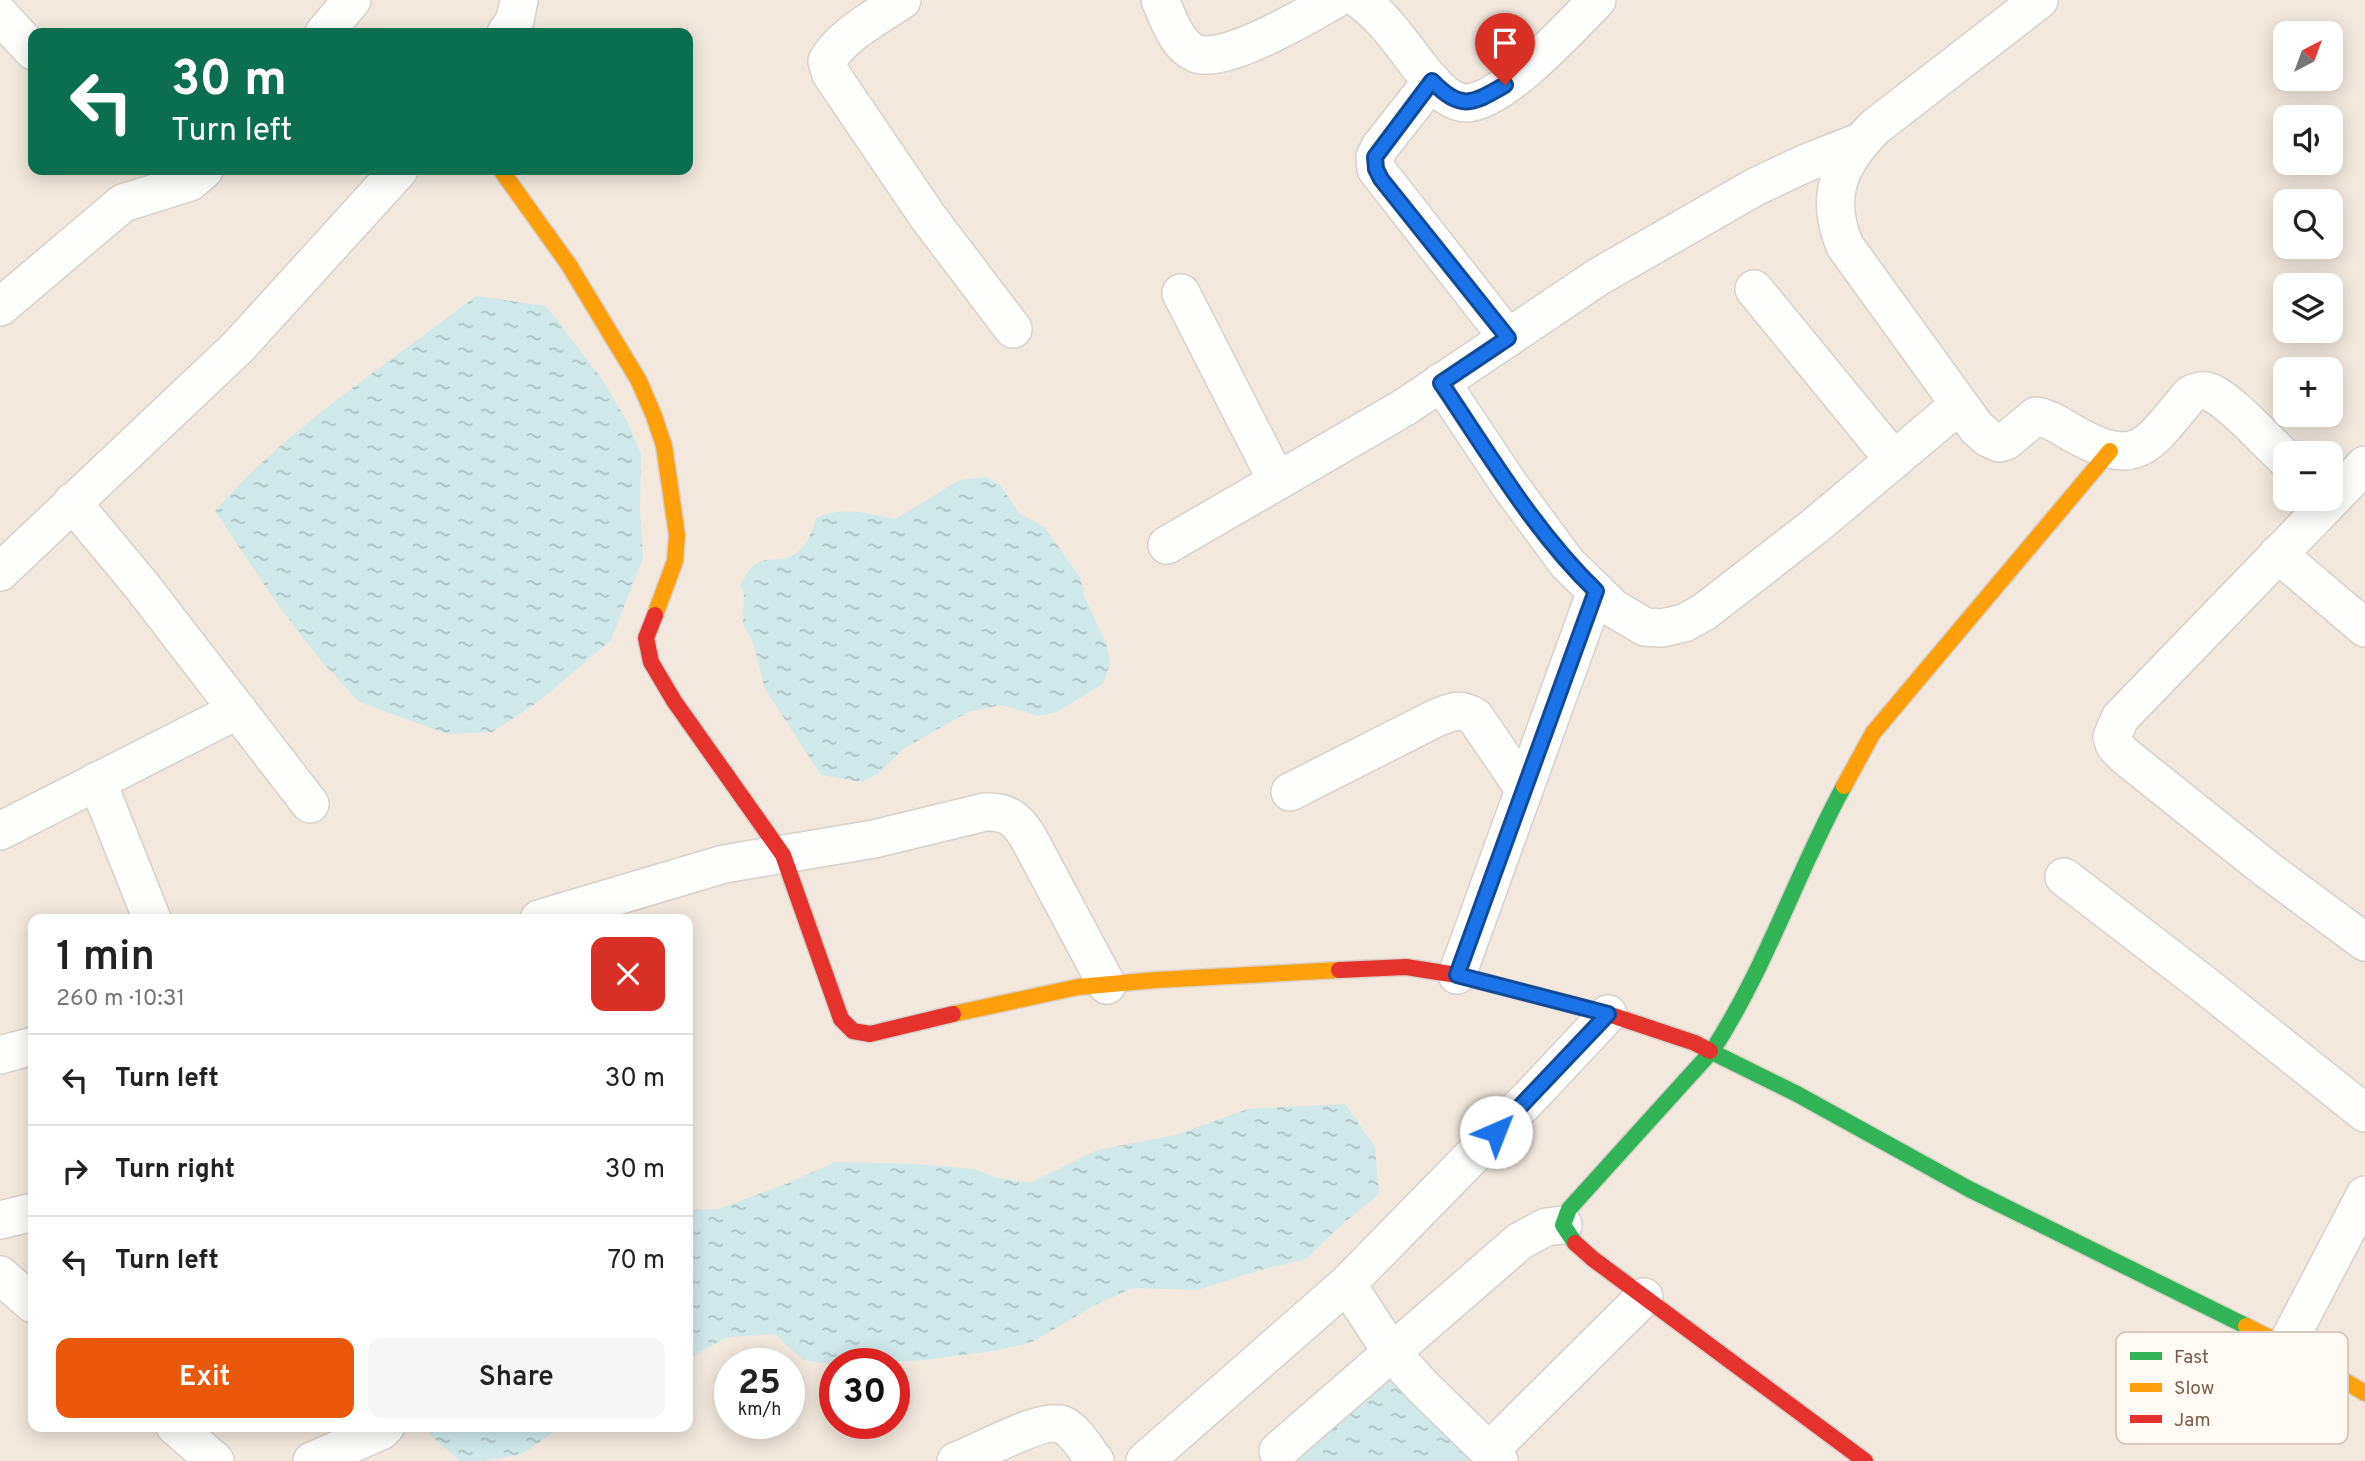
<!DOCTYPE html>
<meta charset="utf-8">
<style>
:root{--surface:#fff;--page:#f6f6f6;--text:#222;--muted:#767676;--line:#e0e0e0;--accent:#ea580c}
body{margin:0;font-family:Overpass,sans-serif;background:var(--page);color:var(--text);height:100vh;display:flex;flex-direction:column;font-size:26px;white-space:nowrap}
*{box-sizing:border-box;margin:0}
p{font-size:23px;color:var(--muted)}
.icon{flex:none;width:38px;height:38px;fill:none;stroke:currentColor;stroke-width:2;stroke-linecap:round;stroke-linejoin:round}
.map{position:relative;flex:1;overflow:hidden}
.details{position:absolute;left:28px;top:914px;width:665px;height:518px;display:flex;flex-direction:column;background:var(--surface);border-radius:14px;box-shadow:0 4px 18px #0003}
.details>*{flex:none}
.top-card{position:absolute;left:28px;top:28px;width:665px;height:147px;border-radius:14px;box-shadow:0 4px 18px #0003;background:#0b6e4f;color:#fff;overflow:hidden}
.needle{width:46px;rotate:41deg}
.tools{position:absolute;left:2273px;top:21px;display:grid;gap:14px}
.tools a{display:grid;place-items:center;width:70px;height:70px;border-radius:14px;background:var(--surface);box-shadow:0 4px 18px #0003;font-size:35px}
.speed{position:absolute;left:714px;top:1348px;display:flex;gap:14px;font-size:35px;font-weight:700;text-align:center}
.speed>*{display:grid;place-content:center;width:91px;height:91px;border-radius:50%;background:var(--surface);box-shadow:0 4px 18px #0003;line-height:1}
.speed small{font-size:18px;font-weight:400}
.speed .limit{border:10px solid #d22;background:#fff;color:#111}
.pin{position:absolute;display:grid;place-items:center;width:60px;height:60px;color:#fff;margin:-72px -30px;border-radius:50% 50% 50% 0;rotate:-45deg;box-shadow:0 0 7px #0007}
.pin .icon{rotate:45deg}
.me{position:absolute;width:77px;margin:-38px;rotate:44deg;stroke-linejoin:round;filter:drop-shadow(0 0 5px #0008)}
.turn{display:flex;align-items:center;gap:24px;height:147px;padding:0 28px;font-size:32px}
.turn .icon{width:91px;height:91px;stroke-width:2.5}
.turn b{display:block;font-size:49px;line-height:60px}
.round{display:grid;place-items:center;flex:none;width:74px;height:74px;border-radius:14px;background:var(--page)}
.overview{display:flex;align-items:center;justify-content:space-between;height:119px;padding:0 28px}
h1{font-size:42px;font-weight:600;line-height:52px}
.cta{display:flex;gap:14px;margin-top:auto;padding:14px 28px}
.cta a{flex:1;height:80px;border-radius:14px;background:var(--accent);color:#fff;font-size:28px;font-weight:600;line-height:80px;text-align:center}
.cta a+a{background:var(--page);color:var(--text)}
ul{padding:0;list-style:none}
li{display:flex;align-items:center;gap:21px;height:91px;padding:0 28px;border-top:2px solid var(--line)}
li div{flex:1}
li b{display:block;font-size:26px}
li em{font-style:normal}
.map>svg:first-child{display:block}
</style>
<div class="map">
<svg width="2365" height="1461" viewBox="0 0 2365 1461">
<defs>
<pattern id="water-ripples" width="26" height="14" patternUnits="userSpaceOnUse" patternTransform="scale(1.75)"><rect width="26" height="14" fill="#d0e8ea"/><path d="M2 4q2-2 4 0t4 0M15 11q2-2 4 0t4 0" fill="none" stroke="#aebfc0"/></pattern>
</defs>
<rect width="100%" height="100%" fill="#f9f5f0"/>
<path fill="#f2e8de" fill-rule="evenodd" d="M0,0H2365V1461H0ZM33,33H688V170H33ZM2286,33H2331V79H2286ZM2286,117H2331V163H2286ZM2286,201H2331V247H2286ZM2286,285H2331V331H2286ZM2286,369H2331V415H2286ZM2286,453H2331V499H2286ZM33,919H688V1426H33ZM730,1363H789V1423H730ZM835,1363H894V1423H835Z"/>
<g fill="url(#water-ripples)">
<path d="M476,296L546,306L601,378L627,421L641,454L640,511L643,558L611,640L538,702L492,732L447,734L359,702L318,657L278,605L215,511C289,426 388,364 476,296Z"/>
<path d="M986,477L1000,485L1020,514L1045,528L1080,577L1085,598L1107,646L1110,664L1103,684L1057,712L1039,716L1001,705L968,712L903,749L879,773L862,782L821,775L765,689L753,642L743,624L744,593L740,585C745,578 749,567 757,563C767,557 779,562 789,557C805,551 812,533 816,518C841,506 869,513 895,519L960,480Z"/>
<polygon points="1345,1104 1375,1147 1379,1194 1339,1227 1306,1259 1260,1270 1197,1290 1133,1288 1095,1305 1032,1342 999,1350 924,1360 835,1365 803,1360 775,1334 728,1337 688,1358 688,1210 718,1209 788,1183 835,1162 917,1164 974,1169 997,1178 1029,1183 1097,1150 1175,1135 1248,1109"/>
<polygon points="1391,1379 1487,1461 1288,1461 1378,1381"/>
<polygon points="426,1426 562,1426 522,1454 485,1461 460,1461 430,1435"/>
</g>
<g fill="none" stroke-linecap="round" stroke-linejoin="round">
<defs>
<g id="street">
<path d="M902,0C877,17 843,34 827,61L831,74L928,217L1013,329"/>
<path d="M1160,0C1168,17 1176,45 1195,53C1222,66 1308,15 1334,0"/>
<path d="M1360,0C1389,21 1408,54 1431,81C1440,91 1452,103 1467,103C1504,101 1571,26 1597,0"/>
<path d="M2039,0L1875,127C1839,163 1824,197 1845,246L1976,427L1988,438L1999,443L2006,441L2036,416C2050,418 2063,428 2076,435C2141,471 2150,441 2191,394C2199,391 2205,389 2212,393C2234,404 2267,442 2286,459"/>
<polyline points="0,15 33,51"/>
<polyline points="324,33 352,0"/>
<polyline points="506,33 515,20 519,0"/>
<polyline points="1432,81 1380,147 1375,157 1376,169 1508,338"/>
<polyline points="1754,289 1894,460"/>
<polyline points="1181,293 1277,481"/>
<polyline points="0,307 123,203 190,182 204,170"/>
<polyline points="1441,382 1511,487 1567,563 1613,608 1645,627 1662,628 1684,623 1704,612 1815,526 1959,405"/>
<polyline points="2365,465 2120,718 2112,737 2115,746 2125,756 2269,871 2365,942"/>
<polyline points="72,502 141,585 310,804"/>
<polyline points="1167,545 1405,407 1598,277 1755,187 1806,163 1860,142"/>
<polyline points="2278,554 2365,628"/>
<polyline points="0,572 238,347 399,170"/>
<polyline points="97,781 152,919"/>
<path d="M1290,792L1436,718C1452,712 1459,707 1475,717L1524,789"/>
<polyline points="0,831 238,710"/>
<polyline points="2064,877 2206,986 2365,1113"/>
<path d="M539,919L724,864L874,839L985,812C1007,811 1017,819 1028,837L1107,985"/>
<polyline points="1457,975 1596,591"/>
<polyline points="0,1055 33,1046"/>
<polyline points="0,1220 33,1212"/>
<polyline points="0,1275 33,1304"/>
<polyline points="1347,1284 1392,1353 1423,1387 1499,1461"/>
<polyline points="2286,1346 2365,1195"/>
<polyline points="175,1426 215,1461"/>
<polyline points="1278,1451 1520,1241 1546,1227 1563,1225"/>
<polyline points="1489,1451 1644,1297"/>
<polyline points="312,1461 381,1431 386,1426"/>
<path d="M956,1461C980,1453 1042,1416 1063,1425C1076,1431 1086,1450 1095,1461"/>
<polyline points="1145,1461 1347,1284 1534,1093 1608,1014"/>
</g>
<g id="fast">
<polyline points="1710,1051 1797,1094 1969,1189 2246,1326"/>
<path d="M1575,1243L1563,1225L1569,1209L1712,1051C1766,968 1797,872 1844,786"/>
</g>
<g id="slow">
<polyline points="501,170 569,265 639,381 654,416 664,446 677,535 675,561 655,615"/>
<polyline points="1844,786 1873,733 2110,451"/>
<polyline points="953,1014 1078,987 1156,980 1339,970"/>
<polyline points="2246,1326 2286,1346 2365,1393"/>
</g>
<g id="jam">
<polyline points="655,615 646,638 651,662 674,701 783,855 841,1019 853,1031 870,1034 953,1014"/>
<polyline points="1339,970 1406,967 1457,975 1608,1014 1695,1043 1710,1051"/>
<polyline points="1575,1243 1593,1259 1865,1461"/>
</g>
</defs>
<use href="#street" stroke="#d7d1cb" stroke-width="40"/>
<use href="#fast" stroke="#d9d2cb" stroke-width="19"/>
<use href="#slow" stroke="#d9d2cb" stroke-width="19"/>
<use href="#jam" stroke="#d9d2cb" stroke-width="19"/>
<use href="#street" stroke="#fefefd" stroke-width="37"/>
<use href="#fast" stroke="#30b455" stroke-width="16"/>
<use href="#slow" stroke="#ff9f0a" stroke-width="16"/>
<use href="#jam" stroke="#e5322d" stroke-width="16"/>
</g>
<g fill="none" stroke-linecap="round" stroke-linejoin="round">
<defs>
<path id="route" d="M1496,1132L1608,1014L1457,975L1596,591C1534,531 1489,454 1441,383L1508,338L1381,179L1376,169L1375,157L1432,81C1461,111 1472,104 1505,85"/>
</defs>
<use href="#route" stroke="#114b97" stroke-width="18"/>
<use href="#route" stroke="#1a73e8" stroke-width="12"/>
</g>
<rect x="2116" y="1332" width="232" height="112" rx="10" fill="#fffaf3" stroke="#d7cbc1" stroke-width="2"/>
<rect x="2130" y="1352" width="32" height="8" fill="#30b455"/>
<rect x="2130" y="1383" width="32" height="9" fill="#ff9f0a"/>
<rect x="2130" y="1415" width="32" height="8" fill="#e5322d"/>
<g font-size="19" fill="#7a5c4d">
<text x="2174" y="1363">Fast</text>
<text x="2174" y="1394">Slow</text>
<text x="2174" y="1426">Jam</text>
</g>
</svg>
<div class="tools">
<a><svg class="needle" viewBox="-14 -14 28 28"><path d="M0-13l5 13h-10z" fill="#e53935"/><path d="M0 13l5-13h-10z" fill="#767676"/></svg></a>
<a><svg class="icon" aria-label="sound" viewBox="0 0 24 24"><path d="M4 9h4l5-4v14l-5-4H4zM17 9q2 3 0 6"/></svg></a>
<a><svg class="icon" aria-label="search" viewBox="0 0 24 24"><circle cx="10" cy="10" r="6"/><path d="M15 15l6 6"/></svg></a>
<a><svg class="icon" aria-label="layers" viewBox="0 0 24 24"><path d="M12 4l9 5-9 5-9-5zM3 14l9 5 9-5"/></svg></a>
<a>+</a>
<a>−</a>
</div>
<div class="speed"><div>25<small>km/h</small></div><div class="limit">30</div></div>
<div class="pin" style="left:1505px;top:85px;background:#d93025"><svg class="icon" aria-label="arrive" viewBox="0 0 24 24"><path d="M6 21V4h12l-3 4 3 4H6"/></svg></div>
<svg class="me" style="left:1496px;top:1132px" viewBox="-20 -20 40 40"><circle r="19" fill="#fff"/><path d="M0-13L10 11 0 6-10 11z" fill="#1a73e8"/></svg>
<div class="top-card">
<div class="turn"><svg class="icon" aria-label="left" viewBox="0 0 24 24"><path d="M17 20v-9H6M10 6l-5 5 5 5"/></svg><div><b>30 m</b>Turn left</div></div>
</div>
<section class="details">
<div class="overview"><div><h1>1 min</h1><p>260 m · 10:31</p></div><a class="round" style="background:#d93025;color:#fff"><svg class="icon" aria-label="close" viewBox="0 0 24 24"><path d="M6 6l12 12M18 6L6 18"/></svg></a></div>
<ul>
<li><svg class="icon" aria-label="left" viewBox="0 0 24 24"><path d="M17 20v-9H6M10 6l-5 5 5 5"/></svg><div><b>Turn left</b></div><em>30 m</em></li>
<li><svg class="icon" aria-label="right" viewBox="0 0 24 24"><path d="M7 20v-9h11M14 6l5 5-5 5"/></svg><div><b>Turn right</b></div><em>30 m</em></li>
<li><svg class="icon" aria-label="left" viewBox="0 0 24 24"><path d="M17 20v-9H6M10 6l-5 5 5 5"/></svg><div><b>Turn left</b></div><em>70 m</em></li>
</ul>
<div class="cta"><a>Exit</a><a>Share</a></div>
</section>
</div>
